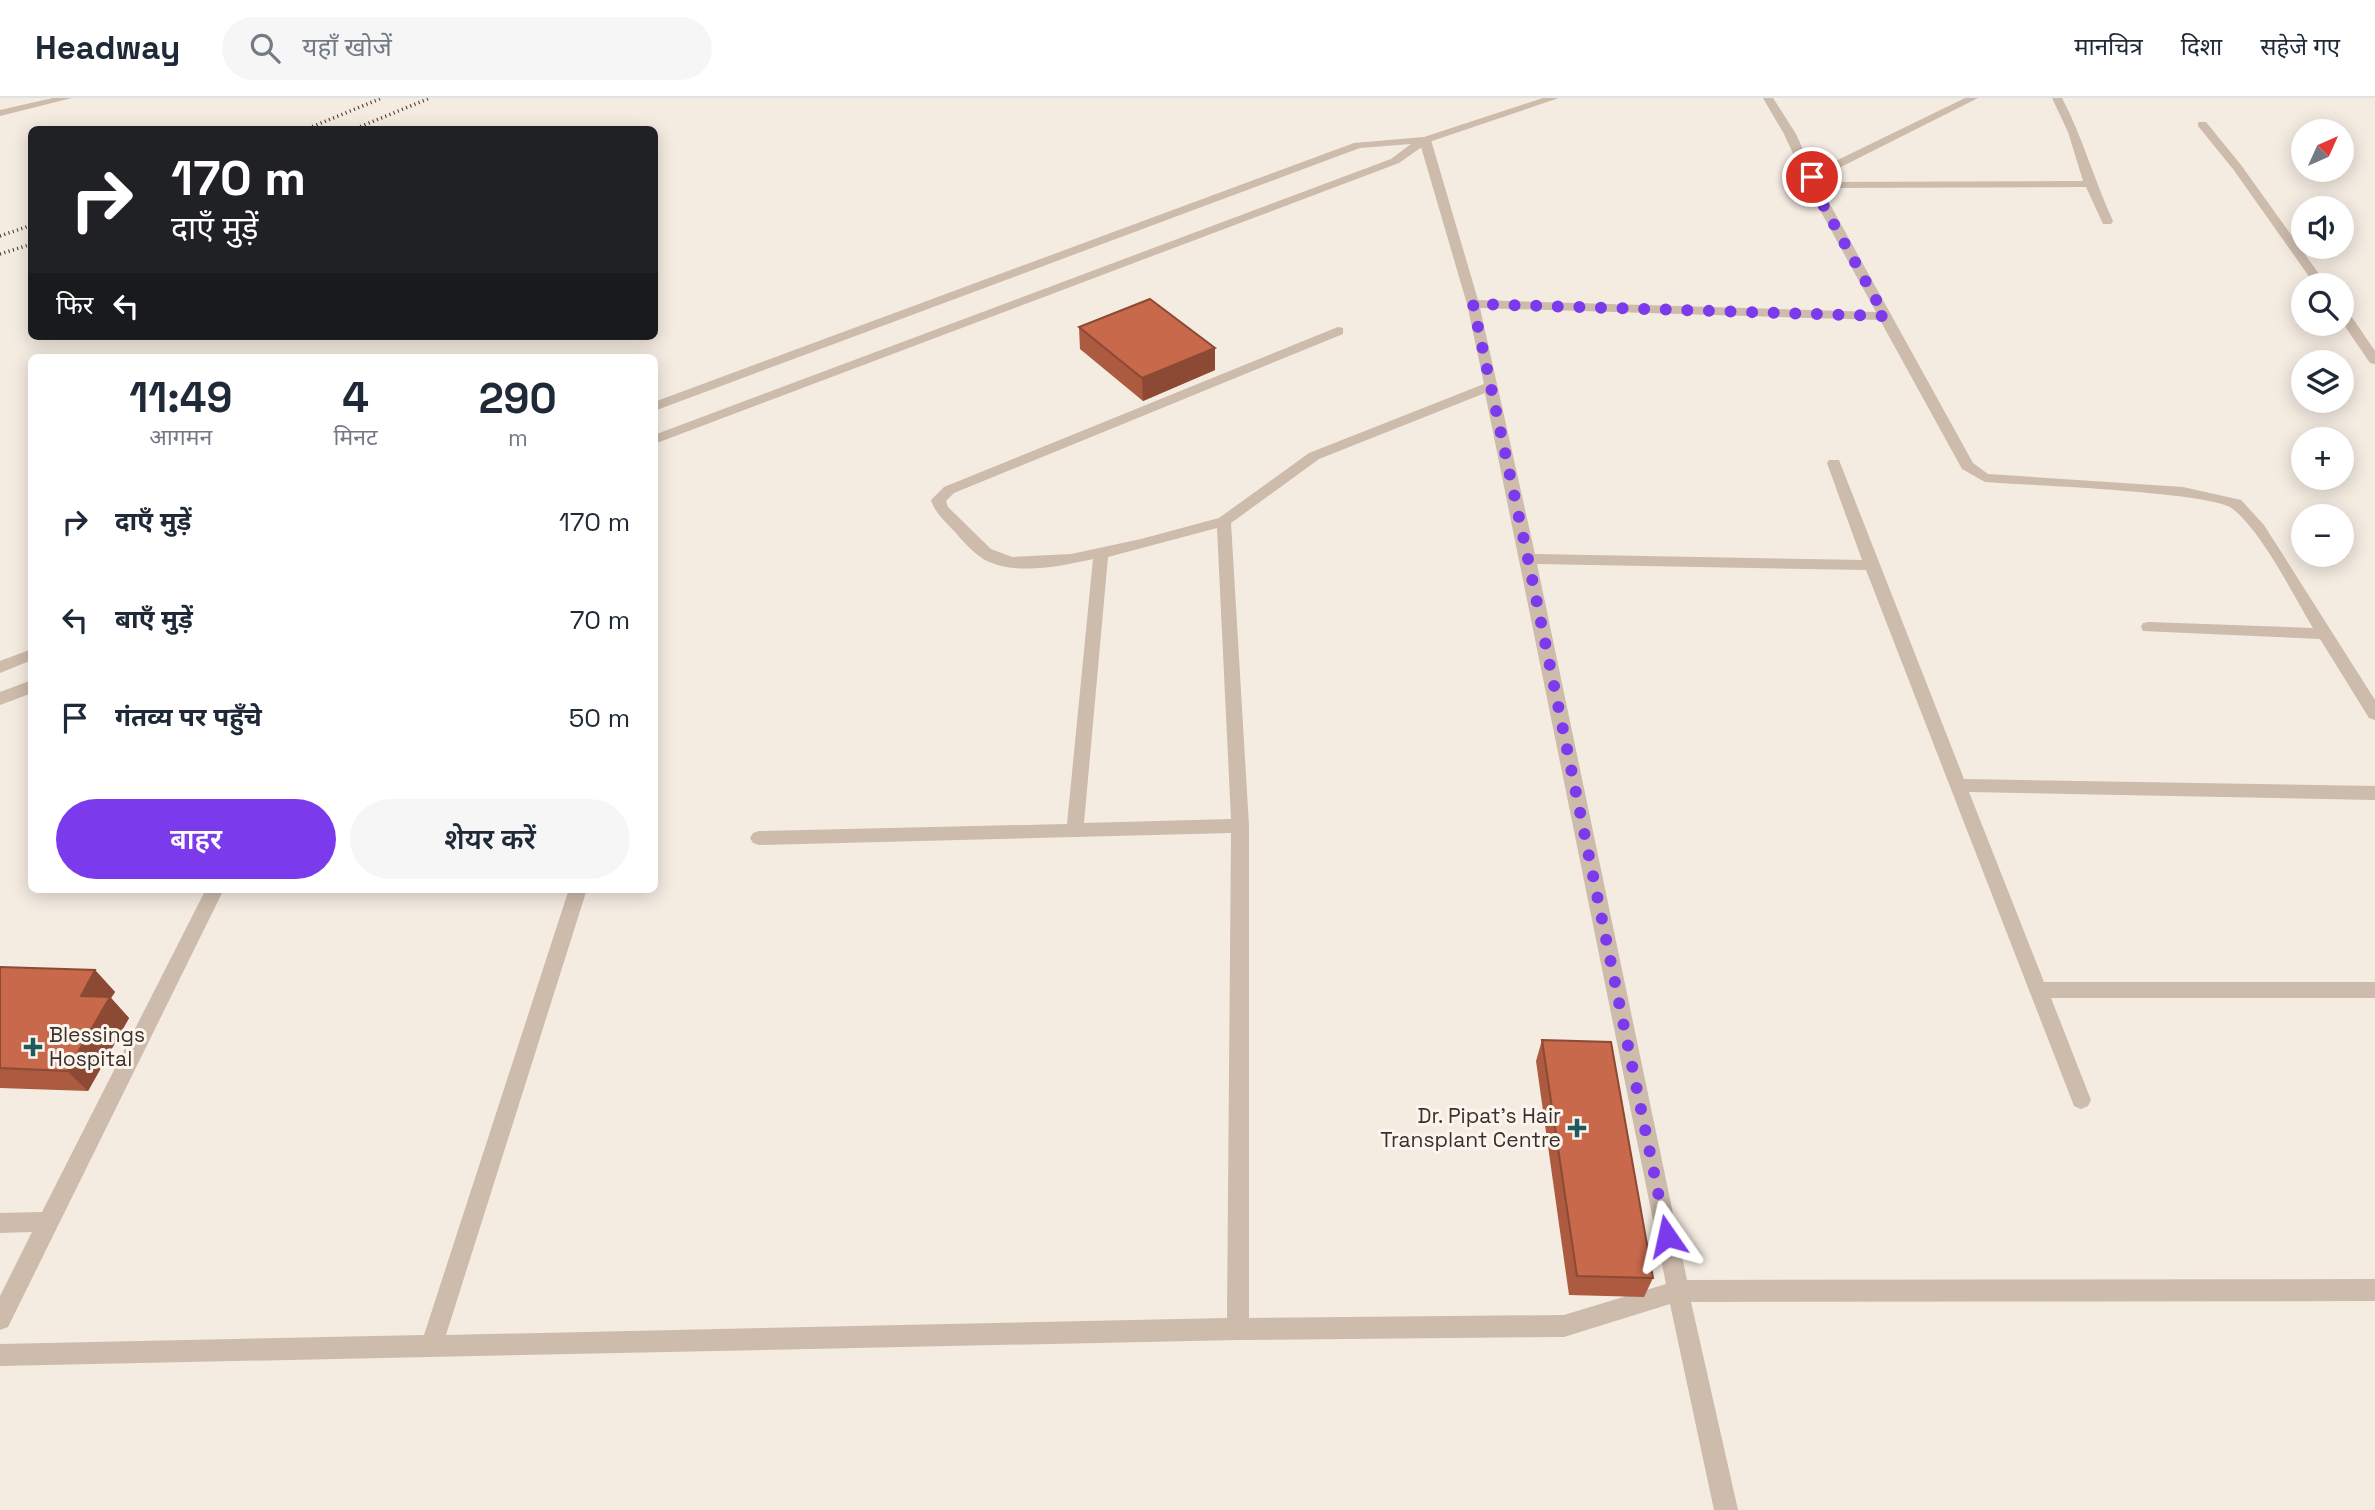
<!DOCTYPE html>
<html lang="hi">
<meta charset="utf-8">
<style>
:root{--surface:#fff;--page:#f6f6f7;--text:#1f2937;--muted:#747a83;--line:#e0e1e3;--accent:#7c3aed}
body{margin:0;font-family:"Space Grotesk","Noto Sans Devanagari",sans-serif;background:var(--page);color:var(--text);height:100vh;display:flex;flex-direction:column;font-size:26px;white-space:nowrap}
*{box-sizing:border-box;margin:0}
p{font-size:23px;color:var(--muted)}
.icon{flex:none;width:38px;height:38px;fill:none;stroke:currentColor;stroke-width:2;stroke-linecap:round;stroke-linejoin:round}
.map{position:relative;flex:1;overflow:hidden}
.drawer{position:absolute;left:28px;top:256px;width:630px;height:539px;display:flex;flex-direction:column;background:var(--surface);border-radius:10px;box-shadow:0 4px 18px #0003}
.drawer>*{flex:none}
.hud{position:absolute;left:28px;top:28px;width:630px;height:214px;border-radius:10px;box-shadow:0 4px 18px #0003;background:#202124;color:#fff;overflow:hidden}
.needle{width:46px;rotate:45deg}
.fabs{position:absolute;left:2291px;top:21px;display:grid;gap:14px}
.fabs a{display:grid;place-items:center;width:63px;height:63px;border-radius:50%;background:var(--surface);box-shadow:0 4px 18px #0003;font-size:35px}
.pin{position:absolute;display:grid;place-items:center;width:60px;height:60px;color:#fff;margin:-30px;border:4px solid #fff;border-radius:50%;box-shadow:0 2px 7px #0007}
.me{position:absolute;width:77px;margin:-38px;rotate:349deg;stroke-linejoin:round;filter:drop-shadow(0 0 5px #0008)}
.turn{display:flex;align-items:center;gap:24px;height:147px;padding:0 28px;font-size:32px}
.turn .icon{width:91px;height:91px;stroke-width:2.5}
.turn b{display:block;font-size:49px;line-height:60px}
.then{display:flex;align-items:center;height:66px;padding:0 28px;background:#0003;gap:14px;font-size:26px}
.eta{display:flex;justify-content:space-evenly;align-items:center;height:119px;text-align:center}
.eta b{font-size:42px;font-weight:600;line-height:49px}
.cta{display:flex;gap:14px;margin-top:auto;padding:14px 28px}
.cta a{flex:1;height:80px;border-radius:42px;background:var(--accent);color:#fff;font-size:28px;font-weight:600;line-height:80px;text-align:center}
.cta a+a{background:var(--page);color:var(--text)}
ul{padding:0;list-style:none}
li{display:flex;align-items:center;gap:21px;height:98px;padding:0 28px}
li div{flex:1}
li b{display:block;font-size:26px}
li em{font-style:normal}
header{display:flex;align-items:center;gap:42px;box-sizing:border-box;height:98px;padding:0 35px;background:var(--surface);border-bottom:2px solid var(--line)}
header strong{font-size:33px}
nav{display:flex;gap:38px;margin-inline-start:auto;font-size:24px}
.search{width:490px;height:63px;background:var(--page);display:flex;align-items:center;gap:18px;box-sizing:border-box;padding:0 24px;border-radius:38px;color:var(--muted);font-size:26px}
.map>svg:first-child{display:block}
</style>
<header>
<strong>Headway</strong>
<div class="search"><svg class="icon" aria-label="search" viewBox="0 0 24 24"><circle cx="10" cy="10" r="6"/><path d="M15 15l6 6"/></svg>यहाँ खोजें</div>
<nav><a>मानचित्र</a><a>दिशा</a><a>सहेजे गए</a></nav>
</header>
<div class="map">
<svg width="2375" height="1412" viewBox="0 0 2375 1412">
<rect width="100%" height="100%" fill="#f4ebe1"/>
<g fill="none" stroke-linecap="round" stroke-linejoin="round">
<g fill="#cdbbac" fill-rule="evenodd">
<polygon points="53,0 72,0 0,18 0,12"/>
<path d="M1763,0H1773L1796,36L1813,74L1965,0H1978L1817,81L1818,84L2083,83L2068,34L2052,0H2062C2083,40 2094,82 2113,123L2111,126H2103L2086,89L1821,90L1973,365L1988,376L2183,389L2241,402L2264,427L2375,602V622L2369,620L2320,541L2143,533L2141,529L2143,525L2149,524L2313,530C2292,495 2264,437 2233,411C2214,394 2023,387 1985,384L1962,371L1880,222L1480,210L1535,456L1862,462L1827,365L1829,362H1839L1964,681L2375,688V702L1969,694L2044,884H2375V900H2051L2091,1002L2088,1008L2081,1011L2074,1008L1866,472L1537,466L1687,1182L2375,1181V1203L1691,1204L1738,1412H1714L1670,1206L1564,1239L1238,1242L0,1268V1246L424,1237L569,791H587L446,1237L1227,1220L1231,735L759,747L753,745L750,740L753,735L759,733L1067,726L1093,461C1060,468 1017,478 985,462C973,455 962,442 953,432C944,422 935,415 931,402L944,389L1338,229L1343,230V236L954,395L946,403L948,409L991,451L1012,459L1071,456L1141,441L1219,420L1309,355L1484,286L1467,206L1419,42L1421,40L1431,42L1478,202L1876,214L1815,103L1784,36ZM1485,295L1666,1186L1564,1217L1249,1220V728L1231,425L1319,361ZM1217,430L1231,721L1084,725L1108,459Z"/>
<polygon points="2198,24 2206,24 2241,67 2327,187 2315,187 2233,71 2198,28"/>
<polygon points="2342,211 2347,212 2375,253 2375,266 2370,265 2342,224"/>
<polygon points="206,791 224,791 8,1229 0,1232 0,1198 32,1134 0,1135 0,1115 42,1114"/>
</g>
<g fill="#cdbbac" fill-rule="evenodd">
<polygon points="1543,0 1559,0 1429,44 1399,65 654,346 654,337 1391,61 1411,46 1360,50 654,313 654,304 1354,45 1424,39"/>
<polygon points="32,551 32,562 0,575 0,563"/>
<polygon points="32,582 32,595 0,607 0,594"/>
</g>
<g stroke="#3b302b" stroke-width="3.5" stroke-dasharray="1 3.5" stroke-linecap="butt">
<polyline points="304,32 382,0"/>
<polyline points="352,32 430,0"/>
<polyline points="0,138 32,127"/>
<polyline points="0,156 32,146"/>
</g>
</g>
<g fill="#ac5a40">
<polygon points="1079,229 1215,250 1215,272 1143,303 1080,251"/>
<polygon points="0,869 95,872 115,894 111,900 129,920 88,993 0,990"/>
<polygon points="1542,942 1653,1180 1644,1199 1569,1197 1536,963"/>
</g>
<g fill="#8c4a34">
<polygon points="1215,250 1215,272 1143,303 1142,280"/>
<polygon points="95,872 115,894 111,900 129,920 88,993 67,973 81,898"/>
</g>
<g fill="#c8694b" stroke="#8c4a34" stroke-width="2">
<polygon points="1150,201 1215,250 1142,280 1079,229"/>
<polygon points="0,869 95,872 81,898 110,899 67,973 0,970"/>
<polygon points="1542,942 1611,944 1653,1180 1577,1178"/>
</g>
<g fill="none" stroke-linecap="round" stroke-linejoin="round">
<polyline stroke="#7c3aed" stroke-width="12" stroke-dasharray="0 21.6" points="1667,1138 1528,461 1473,206 1885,218 1821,103 1812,79"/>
</g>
<g fill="#1f5a5e" stroke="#fbf5ee" stroke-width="2.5">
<path d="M29.5 938.5h7v7h7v7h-7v7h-7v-7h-7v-7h7z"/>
<path d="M1573.5 1019.5h7v7h7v7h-7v7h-7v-7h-7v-7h7z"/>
</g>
<g text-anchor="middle" stroke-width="6" stroke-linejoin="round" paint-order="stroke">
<g font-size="21" fill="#3b302b" stroke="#fbf5ee" text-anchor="start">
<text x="49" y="944">Blessings<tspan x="49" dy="24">Hospital</tspan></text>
<text x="1561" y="1025" text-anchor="end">Dr. Pipat's Hair<tspan x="1561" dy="24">Transplant Centre</tspan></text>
</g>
</g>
</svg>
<div class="fabs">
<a><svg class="needle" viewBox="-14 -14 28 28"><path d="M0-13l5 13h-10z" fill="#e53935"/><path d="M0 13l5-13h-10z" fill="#747a83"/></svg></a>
<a><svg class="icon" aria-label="sound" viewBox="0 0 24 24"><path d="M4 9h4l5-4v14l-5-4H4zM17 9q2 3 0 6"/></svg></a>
<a><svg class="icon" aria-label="search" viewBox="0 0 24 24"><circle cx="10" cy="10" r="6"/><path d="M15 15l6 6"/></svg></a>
<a><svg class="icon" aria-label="layers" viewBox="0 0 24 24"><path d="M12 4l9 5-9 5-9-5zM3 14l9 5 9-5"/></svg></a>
<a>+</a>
<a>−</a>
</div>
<div class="pin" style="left:1812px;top:79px;background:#d93025"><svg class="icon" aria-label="arrive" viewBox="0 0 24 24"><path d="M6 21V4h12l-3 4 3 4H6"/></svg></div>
<svg class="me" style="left:1667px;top:1138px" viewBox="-20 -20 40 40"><path d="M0-17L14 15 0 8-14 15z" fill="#7c3aed" stroke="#fff" stroke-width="4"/></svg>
<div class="hud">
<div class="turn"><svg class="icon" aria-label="right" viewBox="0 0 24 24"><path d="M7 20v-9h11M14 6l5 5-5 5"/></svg><div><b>170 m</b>दाएँ मुड़ें</div></div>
<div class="then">फिर<svg class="icon" aria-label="left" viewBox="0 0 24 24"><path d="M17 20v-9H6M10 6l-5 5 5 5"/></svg></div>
</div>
<section class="drawer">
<div class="eta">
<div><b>11:49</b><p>आगमन</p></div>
<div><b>4</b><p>मिनट</p></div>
<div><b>290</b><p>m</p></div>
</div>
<ul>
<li><svg class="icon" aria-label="right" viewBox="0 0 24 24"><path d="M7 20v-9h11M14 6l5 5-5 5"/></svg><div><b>दाएँ मुड़ें</b></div><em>170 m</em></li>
<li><svg class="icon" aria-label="left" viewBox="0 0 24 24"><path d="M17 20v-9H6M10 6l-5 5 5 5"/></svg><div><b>बाएँ मुड़ें</b></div><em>70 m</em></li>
<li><svg class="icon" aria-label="arrive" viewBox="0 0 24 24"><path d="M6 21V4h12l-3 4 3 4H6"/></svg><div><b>गंतव्य पर पहुँचे</b></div><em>50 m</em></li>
</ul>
<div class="cta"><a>बाहर</a><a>शेयर करें</a></div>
</section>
</div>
